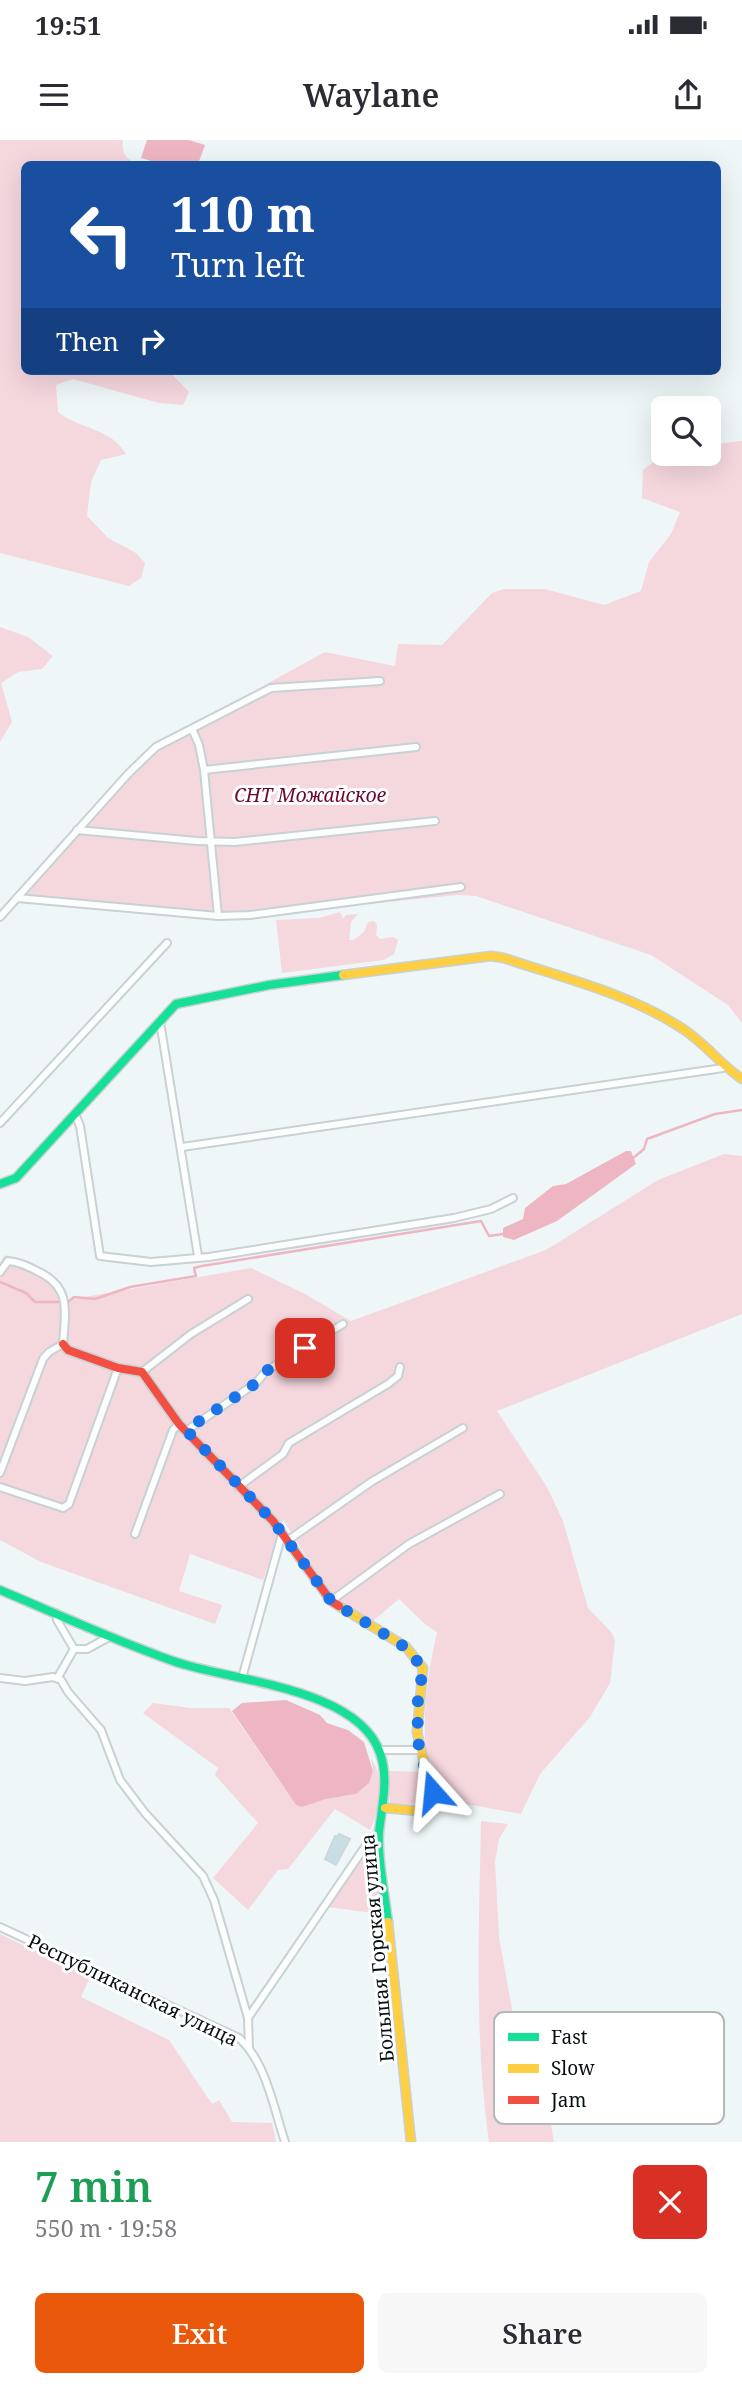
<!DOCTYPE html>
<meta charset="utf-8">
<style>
:root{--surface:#fff;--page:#f7f7f7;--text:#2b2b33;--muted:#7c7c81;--accent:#ea580c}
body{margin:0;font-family:"Noto Serif",serif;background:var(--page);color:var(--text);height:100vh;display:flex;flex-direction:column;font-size:26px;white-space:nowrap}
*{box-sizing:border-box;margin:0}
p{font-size:23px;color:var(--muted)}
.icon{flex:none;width:38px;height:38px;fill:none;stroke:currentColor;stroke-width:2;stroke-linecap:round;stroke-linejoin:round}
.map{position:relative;height:2002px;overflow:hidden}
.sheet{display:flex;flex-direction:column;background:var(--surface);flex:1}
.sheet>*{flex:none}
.banner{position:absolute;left:21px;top:21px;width:700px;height:214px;border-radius:10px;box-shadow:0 7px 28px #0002;background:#1a4fa0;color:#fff;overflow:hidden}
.buttons{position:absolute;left:651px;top:256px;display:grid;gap:14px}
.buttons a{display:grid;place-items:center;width:70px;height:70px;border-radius:10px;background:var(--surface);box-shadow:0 7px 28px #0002;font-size:35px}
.pin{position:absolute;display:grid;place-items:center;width:60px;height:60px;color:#fff;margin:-30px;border-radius:14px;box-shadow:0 4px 10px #0006}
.me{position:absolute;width:77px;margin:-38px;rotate:342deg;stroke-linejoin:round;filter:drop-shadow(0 0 5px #0008)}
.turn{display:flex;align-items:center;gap:24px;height:147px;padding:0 35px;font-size:32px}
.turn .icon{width:91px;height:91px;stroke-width:2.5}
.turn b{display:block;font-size:49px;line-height:60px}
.then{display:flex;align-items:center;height:66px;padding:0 35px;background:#0003;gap:14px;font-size:26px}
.round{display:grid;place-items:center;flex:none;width:74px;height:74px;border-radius:10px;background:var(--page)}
.summary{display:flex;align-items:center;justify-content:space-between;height:119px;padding:0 35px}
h1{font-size:42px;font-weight:600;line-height:52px;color:#1e9e55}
.cta{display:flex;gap:14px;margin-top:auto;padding:14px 35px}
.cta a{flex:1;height:80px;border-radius:10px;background:var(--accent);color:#fff;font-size:28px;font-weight:600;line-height:80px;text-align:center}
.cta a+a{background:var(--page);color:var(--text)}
.status{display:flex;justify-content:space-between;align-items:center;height:49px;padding:0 35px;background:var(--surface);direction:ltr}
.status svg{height:19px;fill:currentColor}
header{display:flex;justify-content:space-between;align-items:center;height:91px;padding:0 35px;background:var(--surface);font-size:32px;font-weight:600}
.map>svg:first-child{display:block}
</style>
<div class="status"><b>19:51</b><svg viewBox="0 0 49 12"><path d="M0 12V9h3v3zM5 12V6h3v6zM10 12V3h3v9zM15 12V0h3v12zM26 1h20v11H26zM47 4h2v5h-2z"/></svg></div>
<header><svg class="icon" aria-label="menu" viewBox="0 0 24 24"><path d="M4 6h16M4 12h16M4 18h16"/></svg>Waylane<svg class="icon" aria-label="share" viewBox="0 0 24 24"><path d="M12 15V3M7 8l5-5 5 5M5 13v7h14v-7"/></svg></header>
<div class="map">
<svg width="742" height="2002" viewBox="0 0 742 2002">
<rect width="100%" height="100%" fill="#eef6f8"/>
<g fill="#f5d7de">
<path d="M0,0H123C121,14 126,19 138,24H24V231H169L189,252L183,265L159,263L73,239L56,245L58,272C80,290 110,287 126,314L101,320L91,342L87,376L108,398L136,413L145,423L141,438L129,446L0,413Z"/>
<polygon points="742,301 742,883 728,865 651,815 476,756 457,755 212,780 19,761 13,757 143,612 325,512 395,526 398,504 442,505 492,453 504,449 545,449 604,465 641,451 649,422 671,394 680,372 642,358 643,330 665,313 709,313 709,305"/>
<polygon points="0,487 28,497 53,516 42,529 18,532 1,543 12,582 0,602"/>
<polygon points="340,772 343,779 346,775 358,774 351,782 349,800 354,800 364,792 368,782 374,781 377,785 376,795 380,799 393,797 398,800 394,814 384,820 282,833 276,780 319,778"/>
<path d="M724,1014L742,1016V1174L497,1271L547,1347L563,1381L588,1468L612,1493L615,1501L610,1543L590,1577L540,1634L521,1674L472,1665L390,1664L387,1631L428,1632C421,1581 426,1541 437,1492L426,1485L399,1459L373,1481L331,1455L283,1380L263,1440L190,1414L179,1451L222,1465L215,1484L41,1422L0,1400V1123L5,1115C31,1125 57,1132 67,1160L251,1128L305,1154L351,1181L546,1110L658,1040Z"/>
<path d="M153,1563L191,1568H229L296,1665L302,1667L326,1659L356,1654L373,1631L371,1619C385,1635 379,1672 370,1690L335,1669L288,1729L278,1730L248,1770L213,1738L258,1683L215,1635L218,1628L143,1573Z"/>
<path d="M481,1681L508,1684L499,1699L495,1721L499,1797L513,1875L547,1963L554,2002H489C474,1896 479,1788 481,1681Z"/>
<polygon points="371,1707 377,1722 381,1774 328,1767"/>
<polygon points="0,1794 90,1837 81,1857 169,1900 212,1964 219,1960 232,1982 272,1983 276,2002 0,2002"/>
</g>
<g fill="#eeb6c3">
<polygon points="147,0 189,0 205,5 198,24 161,24 141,18"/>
<polygon points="626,1011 631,1011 636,1024 557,1081 514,1100 503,1097 503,1088 523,1079 525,1068 553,1046 566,1044"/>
<polygon points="286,1560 320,1575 327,1583 348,1590 364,1602 373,1631 369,1643 356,1654 326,1659 302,1667 296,1665 232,1571 242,1563"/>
</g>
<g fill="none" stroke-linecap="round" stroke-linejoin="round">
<g stroke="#eeb6c3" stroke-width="2.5">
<polyline points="632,1019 644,1009 647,999 715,974 742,970"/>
<polyline points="0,1142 26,1153 35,1162 63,1162"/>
<polyline points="69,1161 74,1157 95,1159 130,1147 196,1136 194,1128 202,1126 481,1081 489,1096 503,1094"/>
</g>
</g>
<polygon fill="#c7dfe4" stroke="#ced7d9" stroke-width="2" points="339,1694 350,1699 336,1725 325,1719 335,1696 337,1697"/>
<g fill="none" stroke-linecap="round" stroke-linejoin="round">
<defs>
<g id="street">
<polyline points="193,591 199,605 204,630 218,776"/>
<polyline points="204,630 416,607"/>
<polyline points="77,690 197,701 235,702 435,681"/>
<polyline points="17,758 218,776 250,775 461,747"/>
<polyline points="0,777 128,634 156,607 271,548 380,541"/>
<polyline points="160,882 198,1116"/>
<polyline points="75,974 80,986 100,1116 151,1122 209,1117 454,1078 491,1069 513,1058"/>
<polyline points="0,983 167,803"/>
<polyline points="182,1007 723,928"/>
<path d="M0,1132L8,1121C20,1122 29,1127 39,1132C72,1148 65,1173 63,1204L49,1212L43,1219L0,1333"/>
<polyline points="142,1232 191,1194 248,1159"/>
<polyline points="186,1291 256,1243 266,1231 343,1184"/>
<polyline points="0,1347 63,1368 69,1364 118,1228"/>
<polyline points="238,1347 283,1314 289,1303 388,1244 398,1236 400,1227"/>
<polyline points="135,1394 173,1290 179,1284"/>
<polyline points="287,1401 371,1342 463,1288"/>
<polyline points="331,1461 409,1404 500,1354"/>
<polyline points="56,1473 57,1480 74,1509"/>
<polyline points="74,1509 87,1509 109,1497"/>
<polyline points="58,1537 74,1509"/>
<polyline points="0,1538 25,1541 53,1537 61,1540 68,1552 101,1590 120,1640 145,1673 203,1736 214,1760 248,1878 249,1907"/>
<polyline points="242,1538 282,1394"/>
<polyline points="379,1610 419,1610"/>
<path d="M0,1787L239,1898C266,1922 274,1969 285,2002"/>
<polyline points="248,1878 371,1698 379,1693"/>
</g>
<g id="fast">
<polyline points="0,1044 16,1038 176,864 269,845 343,835"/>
<path d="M0,1450C57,1474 114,1500 173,1521C229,1541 358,1547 380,1613C389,1639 382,1665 379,1692C377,1718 385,1755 388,1782"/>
</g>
<g id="slow">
<path d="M343,835L491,816L504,818C563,838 627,853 680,887C703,901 720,924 742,939"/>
<polyline points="339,1466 406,1507 423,1528 417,1592 430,1648 431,1672 385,1668"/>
<polyline points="388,1782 411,2002"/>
</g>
<polyline id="jam" points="63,1204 68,1210 118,1228 142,1232 179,1284 273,1381 331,1461 339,1466"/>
</defs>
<use href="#street" stroke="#c8d1d3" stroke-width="10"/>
<use href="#fast" stroke="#c8d1d3" stroke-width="11"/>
<use href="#slow" stroke="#c8d1d3" stroke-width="11"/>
<use href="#jam" stroke="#c8d1d3" stroke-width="11"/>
<use href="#street" stroke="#fcfefe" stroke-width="6"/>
<use href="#fast" stroke="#16e098" stroke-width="8"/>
<use href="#slow" stroke="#ffcf43" stroke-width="8"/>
<use href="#jam" stroke="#f24e42" stroke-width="8"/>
</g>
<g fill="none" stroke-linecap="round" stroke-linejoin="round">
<polyline stroke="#1a73e8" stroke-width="12" stroke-dasharray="0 21.6" points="305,1208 266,1231 256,1243 186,1290 273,1381 331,1461 405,1507 423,1528 417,1567 419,1611 433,1652"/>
</g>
<g text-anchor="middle" stroke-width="6" stroke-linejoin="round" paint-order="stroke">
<g font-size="19" font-style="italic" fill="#6c082f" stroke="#fff">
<text x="310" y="662">СНТ Можайское</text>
</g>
<g font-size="19" fill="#060f11" stroke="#fff">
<text transform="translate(377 1808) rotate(-95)" y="7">Большая Горская улица</text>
<text transform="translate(133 1850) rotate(26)" y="7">Республиканская улица</text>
</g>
</g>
<rect x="494" y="1872" width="230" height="112" rx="10" fill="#fff" stroke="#b4b7b8" stroke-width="2"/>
<rect x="508" y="1893" width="31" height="8" fill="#16e098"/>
<rect x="508" y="1924" width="31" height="9" fill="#ffcf43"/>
<rect x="508" y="1956" width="31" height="8" fill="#f24e42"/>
<g font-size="19" fill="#060f11">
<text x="551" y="1904">Fast</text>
<text x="551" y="1935">Slow</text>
<text x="551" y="1967">Jam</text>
</g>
</svg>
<div class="buttons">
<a><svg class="icon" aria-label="search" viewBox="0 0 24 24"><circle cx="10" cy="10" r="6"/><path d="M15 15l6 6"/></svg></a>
</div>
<div class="pin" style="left:305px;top:1208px;background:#d93025"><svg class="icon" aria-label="arrive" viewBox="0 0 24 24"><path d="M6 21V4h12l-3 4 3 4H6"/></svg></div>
<svg class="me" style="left:433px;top:1652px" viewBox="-20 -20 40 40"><path d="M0-17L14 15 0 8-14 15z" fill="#1a73e8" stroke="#fff" stroke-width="4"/></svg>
<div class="banner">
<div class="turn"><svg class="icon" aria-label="left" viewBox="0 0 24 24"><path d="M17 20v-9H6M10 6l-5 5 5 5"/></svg><div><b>110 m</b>Turn left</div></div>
<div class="then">Then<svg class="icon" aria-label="right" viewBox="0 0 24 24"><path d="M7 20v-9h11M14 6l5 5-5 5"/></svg></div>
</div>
</div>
<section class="sheet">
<div class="summary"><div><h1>7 min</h1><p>550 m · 19:58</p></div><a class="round" style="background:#d93025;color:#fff"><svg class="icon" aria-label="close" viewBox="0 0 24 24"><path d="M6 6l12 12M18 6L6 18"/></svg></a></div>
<div class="cta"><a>Exit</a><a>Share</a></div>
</section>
